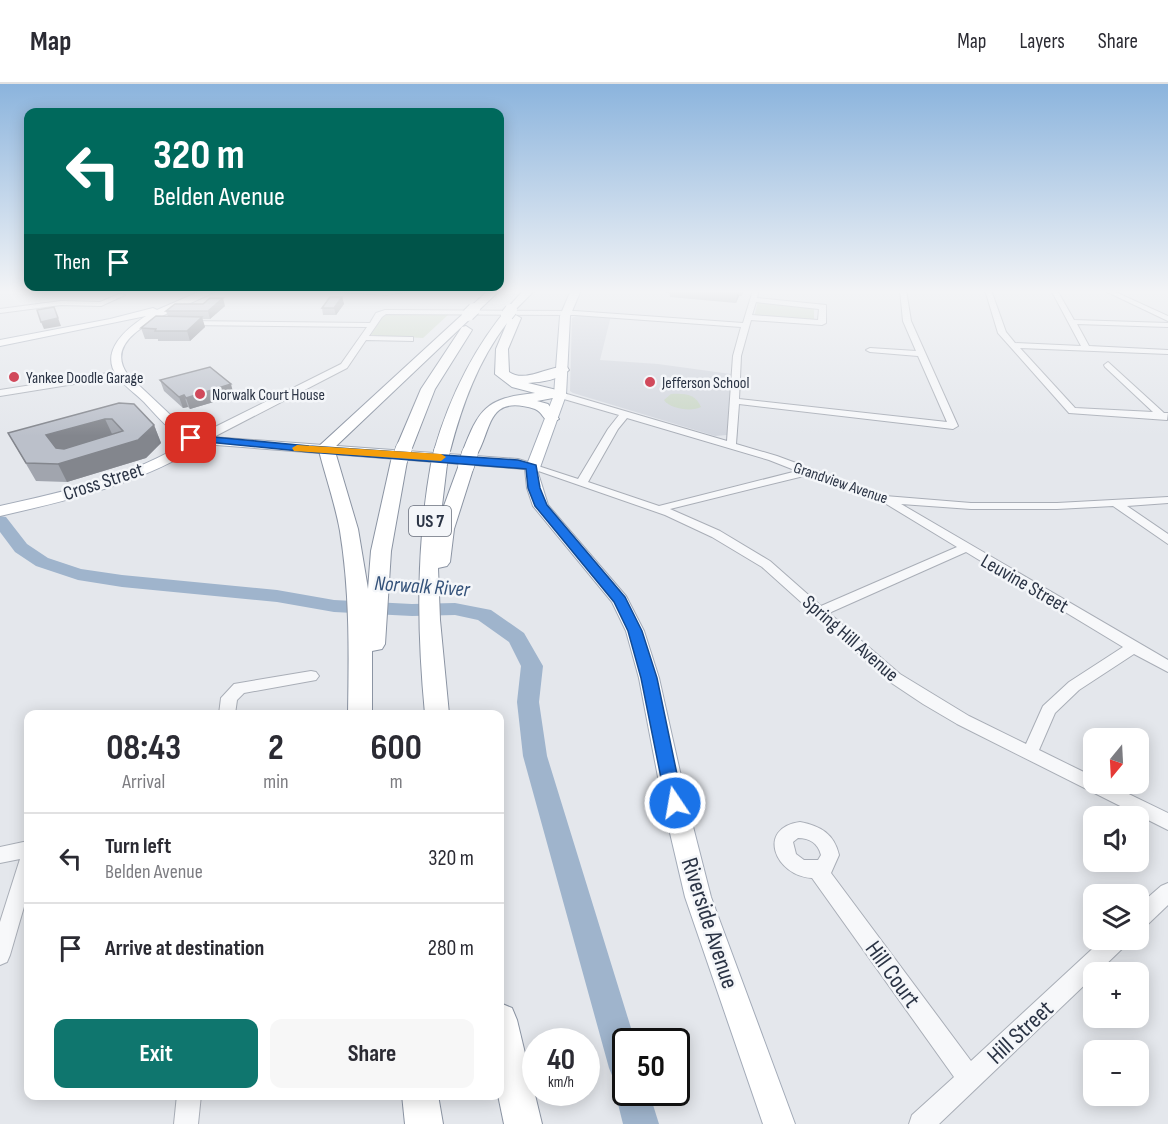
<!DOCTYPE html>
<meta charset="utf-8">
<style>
:root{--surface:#fff;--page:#f7f7f7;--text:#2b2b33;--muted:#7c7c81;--line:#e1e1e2;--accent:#0f766e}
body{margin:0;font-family:"Sofia Sans Condensed",sans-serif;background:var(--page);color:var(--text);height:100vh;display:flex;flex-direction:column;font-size:22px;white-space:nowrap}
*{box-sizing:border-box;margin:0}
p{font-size:20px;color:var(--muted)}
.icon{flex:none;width:33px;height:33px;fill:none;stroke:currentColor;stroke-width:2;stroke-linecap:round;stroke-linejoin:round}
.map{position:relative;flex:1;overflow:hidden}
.details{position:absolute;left:24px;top:626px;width:480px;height:390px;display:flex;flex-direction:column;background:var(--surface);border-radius:12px;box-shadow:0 3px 15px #0003}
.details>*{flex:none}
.top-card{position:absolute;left:24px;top:24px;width:480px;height:183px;border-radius:12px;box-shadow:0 3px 15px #0003;background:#00695c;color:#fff;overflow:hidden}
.needle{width:39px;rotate:198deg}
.controls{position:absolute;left:1083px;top:644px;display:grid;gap:12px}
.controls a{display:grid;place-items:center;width:66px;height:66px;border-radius:12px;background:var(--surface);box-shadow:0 3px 15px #0003;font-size:30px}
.speed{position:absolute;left:522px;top:944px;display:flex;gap:12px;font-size:30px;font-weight:700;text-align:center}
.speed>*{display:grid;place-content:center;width:78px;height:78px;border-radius:50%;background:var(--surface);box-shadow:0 3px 15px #0003;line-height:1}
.speed small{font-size:15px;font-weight:400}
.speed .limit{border:3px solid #111;border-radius:9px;background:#fff;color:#111}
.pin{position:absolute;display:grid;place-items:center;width:51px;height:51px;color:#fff;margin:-26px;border-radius:12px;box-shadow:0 3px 9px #0006}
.me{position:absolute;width:66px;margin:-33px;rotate:348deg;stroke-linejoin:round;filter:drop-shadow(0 0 4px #0008)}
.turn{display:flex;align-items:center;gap:21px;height:126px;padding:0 30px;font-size:27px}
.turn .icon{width:78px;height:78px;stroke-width:2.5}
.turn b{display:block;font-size:42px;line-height:51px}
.then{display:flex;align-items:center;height:57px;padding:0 30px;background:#0003;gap:12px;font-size:22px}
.eta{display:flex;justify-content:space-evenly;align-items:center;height:102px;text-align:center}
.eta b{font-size:36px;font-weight:700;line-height:42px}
.action{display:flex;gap:12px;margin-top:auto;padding:12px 30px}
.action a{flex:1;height:69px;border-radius:12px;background:var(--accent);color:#fff;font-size:24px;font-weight:700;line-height:69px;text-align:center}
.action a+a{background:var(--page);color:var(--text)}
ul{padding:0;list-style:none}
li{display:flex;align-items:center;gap:18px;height:90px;padding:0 30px;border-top:2px solid var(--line)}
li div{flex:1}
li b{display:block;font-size:22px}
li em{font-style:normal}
header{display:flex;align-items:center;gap:36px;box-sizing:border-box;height:84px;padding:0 30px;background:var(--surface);border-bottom:2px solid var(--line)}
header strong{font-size:28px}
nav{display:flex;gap:33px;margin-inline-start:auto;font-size:21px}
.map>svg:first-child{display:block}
</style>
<header>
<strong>Map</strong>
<nav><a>Map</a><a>Layers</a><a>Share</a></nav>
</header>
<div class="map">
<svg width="1168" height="1040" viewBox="0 0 1168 1040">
<rect width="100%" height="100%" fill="#e4e7ec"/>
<polygon fill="#d2d6de" points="578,231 611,232 600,276 658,280 731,290 727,351 715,352 573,309 570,307 572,234"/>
<g fill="#c9d6c5">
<polygon points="758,217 814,223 814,238 770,232 754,233"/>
<polygon points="389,229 449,230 423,254 371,251 384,230"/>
<path d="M671,310C684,309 696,310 701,323C692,328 670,325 664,316Z"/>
</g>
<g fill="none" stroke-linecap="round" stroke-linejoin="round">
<polygon fill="#9fb4cc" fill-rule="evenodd" points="0,432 6,433 27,460 48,474 81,485 122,491 277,506 334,516 412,520 455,519 491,526 524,549 543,582 539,618 547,672 635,957 626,957 626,1008 649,1008 659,1040 623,1040 615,1008 619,998 614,996 609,984 523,672 517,618 521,582 509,558 478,536 455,531 412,532 334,528 277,518 122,503 78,496 36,482 15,468 0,448"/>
<defs>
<g id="minor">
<polygon points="337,206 414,206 387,211 340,208"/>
<path d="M753,206H759L757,214L826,221V239L822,241L751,236L741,272L739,315L947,338L918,272L870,268L866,266L870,264L916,267L903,237L900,206H906L911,237L958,342L953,345L739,320L736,360L777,372L885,412L971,419H1057L1168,413V419L1127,422L1168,450V460L1113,422L1057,425H971L901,420L1168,576V588L1134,570L1079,606L1055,629L1039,666L1094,693V699H1106L1168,729V746L957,640L923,620L890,598L762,483L712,453L665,431L527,383L532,380L578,395L608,345L619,331L557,313V309L560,308L727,357L733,272L741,243L575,231L386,230L382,233L369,252L410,253H413V257L366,256L347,284L204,358L200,359L195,356L211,345L341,280L367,243L186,241H183V237L370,239L376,229L385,226L575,227L743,239ZM756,218L819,225L818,236L752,231ZM627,334L769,376L797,387L659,422L588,398L618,345ZM808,391L883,418L957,463L821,522L770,477L720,447L670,425ZM966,468L1123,563L1069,598L1043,622L1026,660L969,632L900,590L829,529Z"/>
<polygon points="985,206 991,206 1006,248 1015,259 1081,262 1051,206 1057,206 1074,236 1168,239 1168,243 1077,240 1089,262 1168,266 1168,270 1020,264 1075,324 1153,328 1105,283 1104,281 1108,278 1164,329 1168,329 1167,336 1069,329 998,249"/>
<polygon points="1103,206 1111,206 1168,232 1168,237"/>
<polygon points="119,210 125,211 101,222 61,221 0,229 0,225 61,217 100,218"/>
<polygon points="121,287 124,288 124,292 0,312 0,306"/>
<polygon points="311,587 316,588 319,592 316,596 244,609 237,616 235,630 219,630 221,614 234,600"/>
<path d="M800,738C821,742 834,750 839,771L831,789L971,977L1103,855H1128L1125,862L1098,888H1094V892L939,1040H909L912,1031L954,993L812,794C775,792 756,744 800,738ZM798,754C809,754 818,759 821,771L818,776H804L796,770L793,758Z"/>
<polygon points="28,757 28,809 10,871 7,878 0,881 0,838 20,775 0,779 0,763"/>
<polygon points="1168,799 1168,821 1145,843 1138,845 1138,822 1161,802"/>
<polygon points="177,1011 201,1011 198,1040 174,1040"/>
</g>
<path id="major" d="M203,206H217C197,221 94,246 128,291L180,340L196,349L211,353L518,375L528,378L554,311L560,232L571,206H581L570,232L566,311L538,389L548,421L626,512L644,547L659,594L687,719L711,813L795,1040H763L685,813L663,719L639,594L626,547L612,518L533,422L527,404L525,385L203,360C143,399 70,416 0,432V422C65,408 133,392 190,356C170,349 158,333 144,318C135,309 124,302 117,292C99,267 127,244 146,232L0,262V256L110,235L153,224L157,226Z"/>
<g id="highway">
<polygon points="489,206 500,206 478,227 470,227 470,223"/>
<path d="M524,206H535L512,229L521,234L508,265L509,288C526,300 551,280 567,283L569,286C558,296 543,298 528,299L565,308L567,311L565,314H553L537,317L548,320L559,335L552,339C543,337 543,328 535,325C486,309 492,347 476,372L470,374L462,369C479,325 485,314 535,309L512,303L495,290L496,265L507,239C478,277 462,321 450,367L442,372L436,370L434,367C452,305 481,250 524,206Z"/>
<path d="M468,228L472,229V233L334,364L358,445L368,505L371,467L391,377L399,372L407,377L391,467L385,560L382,565L372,567V630H348C349,568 350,508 340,447C335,419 325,391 318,363L464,229Z"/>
<polygon points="466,242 472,246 435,305 412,364 404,369 398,367 396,364 421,305 462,243"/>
<path d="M439,375L447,380L441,430L460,378L466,377L474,382L454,445L450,478L447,482L438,484L440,536L449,630H425C417,546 416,464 431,380Z"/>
<polygon points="500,919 512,924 517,936 542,1040 504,1040 498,1011"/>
<polygon points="402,1011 438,1011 443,1040 405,1040"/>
</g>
</defs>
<use href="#minor" stroke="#a9aeb7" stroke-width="2"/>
<use href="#major" stroke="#a3abb8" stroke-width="2"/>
<use href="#highway" stroke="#8b94a3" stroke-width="2"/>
<use href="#minor" fill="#f7f8fa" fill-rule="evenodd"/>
<use href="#major" fill="#fff" fill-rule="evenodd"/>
<use href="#highway" fill="#fff" fill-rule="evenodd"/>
<defs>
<g id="highway-bridge-far1">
<polyline points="468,231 474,225"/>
<polyline points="507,231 511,226"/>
</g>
<g id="highway-bridge">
<polyline points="399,377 404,364"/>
<polyline points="439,380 442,367"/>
<polyline points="466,382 470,369"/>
</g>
</defs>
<use href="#highway-bridge-far1" stroke="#8b94a3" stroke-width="14" stroke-linecap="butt"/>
<use href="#highway-bridge" stroke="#8b94a3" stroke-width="17" stroke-linecap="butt"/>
<use href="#highway-bridge-far1" stroke="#fff" stroke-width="12"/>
<use href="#highway-bridge" stroke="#fff" stroke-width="16"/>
</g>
<g fill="#a1a5ae">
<polygon points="664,206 744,206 742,212 739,212 736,219 670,213 670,210 664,207"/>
<polygon points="342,213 344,220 336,231 323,231 322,224"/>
<polygon points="225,222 210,235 202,235 205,243 190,257 158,257 158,255 145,255 141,244 168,233 166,227"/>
<polygon points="160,296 234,312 190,325 188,323 183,324 164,307"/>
<polygon points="119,319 154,341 161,359 146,374 67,398 36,397 8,349"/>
</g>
<g fill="#83868d">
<polygon points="738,206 739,206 739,212 736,219"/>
<polygon points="342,213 344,220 336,231 334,224"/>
<polygon points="223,214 225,222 210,235 208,227"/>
<polygon points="54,223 61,242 44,245 41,238"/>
<polygon points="202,233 205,243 190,257 187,247"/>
<polygon points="231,300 234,312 190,325 186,314"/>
<polygon points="184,311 188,323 183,324 179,313"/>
<polygon points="105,335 113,352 55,369 46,351"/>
<polygon points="154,341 161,359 146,374 67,398 58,380"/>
</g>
<g fill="#bbc0ca" stroke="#83868d" stroke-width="1.5" fill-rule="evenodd">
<polygon points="696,206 738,206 737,209"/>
<polygon points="330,213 342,213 334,224 322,224"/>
<polygon points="210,214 223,214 208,227 166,227 175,220 203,220"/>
<polygon points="54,223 58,234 41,238 37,226"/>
<polygon points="156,232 202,233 187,247 155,247 156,245 141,244"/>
<polygon points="210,283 231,300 186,314 184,311 179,313 160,296"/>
<path d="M119,319L134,320L154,341L138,356L58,380L26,379L8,349ZM105,335H112L123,347L64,365L56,364L46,351Z"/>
</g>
<linearGradient id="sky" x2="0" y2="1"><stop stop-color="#8bb4dd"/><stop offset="0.59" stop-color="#f3f4f6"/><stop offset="1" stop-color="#f3f4f6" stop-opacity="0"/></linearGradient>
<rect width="1168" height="352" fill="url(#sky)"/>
<polygon fill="#1a73e8" stroke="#114b97" stroke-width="1.5" points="191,351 309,362 518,376 536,381 540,404 547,421 625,513 642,547 657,594 683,719 681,724 675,726 668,724 666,719 641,594 628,547 614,518 535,422 528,404 526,385 309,368 187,356 187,352"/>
<polygon fill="#f59e0b" points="297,361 441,370 446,373 441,377 294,367 292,364"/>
<g fill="#d1495b" stroke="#f4f6f9" stroke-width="2">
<circle cx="14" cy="293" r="6"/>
<circle cx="650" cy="298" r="6"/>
<circle cx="200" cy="310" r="6"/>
</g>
<g text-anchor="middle" stroke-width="5" stroke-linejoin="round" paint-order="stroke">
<g font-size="16" fill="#2b3445" stroke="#f4f6f9" text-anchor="start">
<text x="26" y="299">Yankee Doodle Garage</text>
<text x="662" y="304">Jefferson School</text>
<text x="212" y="316">Norwalk Court House</text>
</g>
<g font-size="16" fill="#2b3445" stroke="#f4f6f9">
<text transform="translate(841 398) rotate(19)" y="6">Grandview Avenue</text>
</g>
<rect fill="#f4f6f9" stroke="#676e7b" stroke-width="1.5" x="409" y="422" width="42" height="30" rx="4.5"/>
<g font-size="18" font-weight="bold" fill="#2b3445">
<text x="430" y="443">US 7</text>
</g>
<g font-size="20" fill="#2b3445" stroke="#f4f6f9">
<text transform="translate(103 397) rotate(-18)" y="7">Cross Street</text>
<text transform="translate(1025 499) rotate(30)" y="7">Leuvine Street</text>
<text transform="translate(851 554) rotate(41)" y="7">Spring Hill Avenue</text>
</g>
<g font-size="21" font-style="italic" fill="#34527a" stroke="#f4f6f9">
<text transform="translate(422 502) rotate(4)" y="7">Norwalk River</text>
</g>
<g font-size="24" fill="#2b3445" stroke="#f4f6f9">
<text transform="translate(710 839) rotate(72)" y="8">Riverside Avenue</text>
<text transform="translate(893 890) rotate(54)" y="8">Hill Court</text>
<text transform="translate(1020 948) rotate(-43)" y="8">Hill Street</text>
</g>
</g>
</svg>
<div class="controls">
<a><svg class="needle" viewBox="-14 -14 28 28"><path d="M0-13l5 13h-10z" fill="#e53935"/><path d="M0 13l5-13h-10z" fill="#7c7c81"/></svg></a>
<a><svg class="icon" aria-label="sound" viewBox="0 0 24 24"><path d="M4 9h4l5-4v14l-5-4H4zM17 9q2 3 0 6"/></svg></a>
<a><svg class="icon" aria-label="layers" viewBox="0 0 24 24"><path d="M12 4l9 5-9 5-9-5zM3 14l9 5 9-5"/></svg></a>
<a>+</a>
<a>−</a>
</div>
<div class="speed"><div>40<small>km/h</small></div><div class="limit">50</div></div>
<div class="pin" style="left:191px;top:354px;background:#d93025"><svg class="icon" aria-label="arrive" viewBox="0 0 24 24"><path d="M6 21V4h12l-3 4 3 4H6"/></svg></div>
<svg class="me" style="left:675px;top:719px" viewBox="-20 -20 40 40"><circle r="17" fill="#1a73e8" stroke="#fff" stroke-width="3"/><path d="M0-11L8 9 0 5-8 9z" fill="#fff"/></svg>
<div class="top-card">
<div class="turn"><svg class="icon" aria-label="left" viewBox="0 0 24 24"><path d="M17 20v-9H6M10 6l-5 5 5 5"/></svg><div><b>320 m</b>Belden Avenue</div></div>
<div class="then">Then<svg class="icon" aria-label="arrive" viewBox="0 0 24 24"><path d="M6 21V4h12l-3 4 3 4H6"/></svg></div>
</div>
<section class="details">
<div class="eta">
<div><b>08:43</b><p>Arrival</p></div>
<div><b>2</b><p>min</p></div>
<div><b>600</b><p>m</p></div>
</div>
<ul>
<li><svg class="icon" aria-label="left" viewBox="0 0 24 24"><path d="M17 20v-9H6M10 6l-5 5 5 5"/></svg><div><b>Turn left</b><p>Belden Avenue</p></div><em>320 m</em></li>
<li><svg class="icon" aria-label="arrive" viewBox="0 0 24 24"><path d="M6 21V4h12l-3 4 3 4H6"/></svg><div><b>Arrive at destination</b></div><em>280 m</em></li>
</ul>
<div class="action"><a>Exit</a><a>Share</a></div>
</section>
</div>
